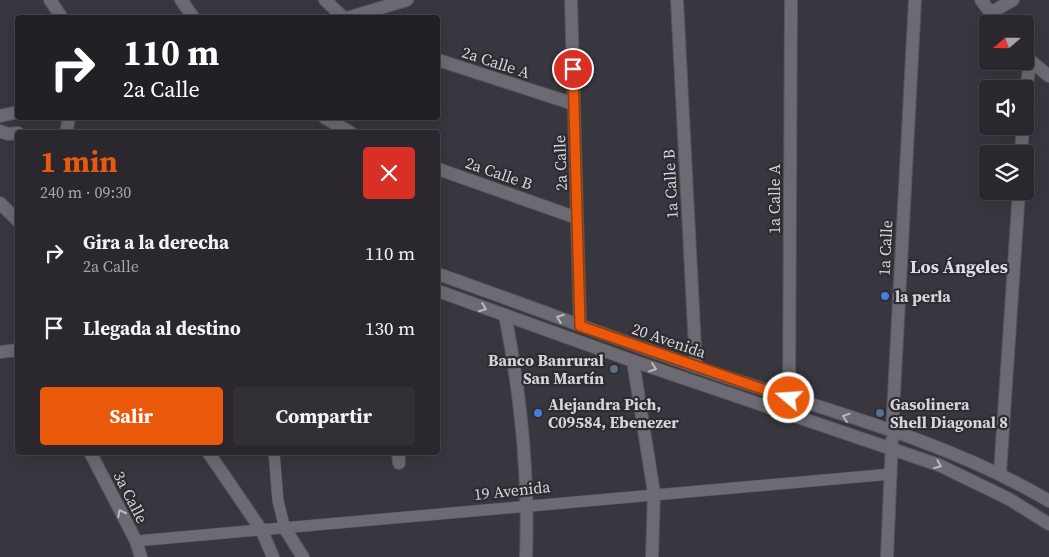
<!DOCTYPE html>
<html lang="es">
<meta charset="utf-8">
<style>
:root{--surface:#2a282e;--page:#323036;--text:#f1f3f6;--muted:#a5a6aa;--line:#46444a;--accent:#ea580c}
body{margin:0;font-family:"Source Serif 4",serif;background:var(--page);color:var(--text);height:100vh;display:flex;flex-direction:column;font-size:19px;white-space:nowrap}
*{box-sizing:border-box;margin:0}
p{font-size:16px;color:var(--muted)}
.icon{flex:none;width:28px;height:28px;fill:none;stroke:currentColor;stroke-width:2;stroke-linecap:round;stroke-linejoin:round}
.map{position:relative;flex:1;overflow:hidden}
.drawer{position:absolute;left:15px;top:130px;width:425px;height:325px;display:flex;flex-direction:column;background:var(--surface);border-radius:5px;box-shadow:0 5px 20px #0002,0 0 0 1px var(--line)}
.drawer>*{flex:none}
.hud{position:absolute;left:15px;top:15px;width:425px;height:105px;border-radius:5px;box-shadow:0 5px 20px #0002,0 0 0 1px var(--line);background:#202124;color:#fff;overflow:hidden}
.needle{width:32px;rotate:250deg}
.tools{position:absolute;left:979px;top:15px;display:grid;gap:10px}
.tools a{display:grid;place-items:center;width:55px;height:55px;border-radius:5px;background:var(--surface);box-shadow:0 5px 20px #0002,0 0 0 1px var(--line);font-size:25px}
.pin{position:absolute;display:grid;place-items:center;width:42px;height:42px;color:#fff;margin:-21px;border:2px solid #fff;border-radius:50%;box-shadow:0 1px 5px #0007}
.me{position:absolute;width:55px;margin:-28px;rotate:288deg;stroke-linejoin:round;filter:drop-shadow(0 0 4px #0008)}
.turn{display:flex;align-items:center;gap:18px;height:105px;padding:0 25px;font-size:22px}
.turn .icon{width:65px;height:65px;stroke-width:2.5}
.turn b{display:block;font-size:35px;line-height:42px}
.round{display:grid;place-items:center;flex:none;width:52px;height:52px;border-radius:5px;background:var(--page)}
.summary{display:flex;align-items:center;justify-content:space-between;height:85px;padding:0 25px}
h1{font-size:30px;font-weight:700;line-height:38px;color:var(--accent)}
.primary-button{display:flex;gap:10px;margin-top:auto;padding:10px 25px}
.primary-button a{flex:1;height:58px;border-radius:5px;background:var(--accent);color:#fff;font-size:20px;font-weight:700;line-height:58px;text-align:center}
.primary-button a+a{background:var(--page);color:var(--text)}
ul{padding:0;list-style:none}
li{display:flex;align-items:center;gap:15px;height:75px;padding:0 25px}
li div{flex:1}
li b{display:block;font-size:19px}
li em{font-style:normal}
.map>svg:first-child{display:block}
</style>
<div class="map">
<svg width="1049" height="557" viewBox="0 0 1049 557">
<rect width="100%" height="100%" fill="#38363e"/>
<g fill="none" stroke-linecap="round" stroke-linejoin="round">
<defs>
<g id="pedestrian">
<polyline points="274,452 278,501 285,529"/>
<path d="M136,541C388,521 639,494 891,474"/>
</g>
<g id="minor">
<polyline points="50,0 62,18"/>
<polyline points="181,0 194,18"/>
<polyline points="325,0 344,18"/>
<polyline points="571,0 580,325"/>
<polyline points="677,0 696,367"/>
<polyline points="981,0 999,24"/>
<polyline points="990,13 1013,0"/>
<polyline points="347,18 407,0"/>
<polyline points="1026,57 1049,76"/>
<polyline points="438,60 574,104"/>
<polyline points="1025,101 1030,61"/>
<polyline points="0,116 18,112"/>
<polyline points="325,118 350,132"/>
<polyline points="1021,154 1023,126"/>
<polyline points="438,169 577,218"/>
<polyline points="0,203 18,221"/>
<path d="M505,315C521,395 529,476 526,557"/>
<polyline points="0,352 18,350"/>
<polyline points="633,361 654,493 652,557"/>
<polyline points="789,397 791,0"/>
<polyline points="892,432 915,0"/>
<polyline points="90,452 136,541 141,557"/>
<polyline points="208,452 262,531 273,557"/>
<polyline points="398,452 399,463"/>
<polyline points="1000,473 1019,191"/>
<polyline points="285,529 303,557"/>
</g>
<g id="tertiary">
<polyline points="0,131 8,134 18,133"/>
<polyline points="66,132 69,118"/>
<path d="M438,274C535,308 631,345 729,378C836,413 952,443 1049,501"/>
<polyline points="438,291 633,361 939,465 1009,499 1049,524"/>
<polyline points="887,557 892,440"/>
</g>
</defs>
<use href="#pedestrian" stroke="#56555a" stroke-width="12"/>
<use href="#minor" stroke="#56555a" stroke-width="14"/>
<use href="#tertiary" stroke="#56555a" stroke-width="14"/>
<use href="#pedestrian" stroke="#6c6a72" stroke-width="11"/>
<use href="#minor" stroke="#6c6a72" stroke-width="12"/>
<use href="#tertiary" stroke="#6c6a72" stroke-width="12"/>
</g>
<defs><path id="oneway-chevron" d="M-2-3.5L2.5 0L-2 3.5" fill="none" stroke-width="1.6" stroke-linecap="round" stroke-linejoin="round" transform="scale(1.25)"/></defs>
<g stroke="#bbbabe">
<use href="#oneway-chevron" transform="translate(483 308) rotate(20)"/>
<use href="#oneway-chevron" transform="translate(560 318) rotate(-160)"/>
<use href="#oneway-chevron" transform="translate(653 368) rotate(19)"/>
<use href="#oneway-chevron" transform="translate(846 417) rotate(-161)"/>
<use href="#oneway-chevron" transform="translate(938 465) rotate(22)"/>
<use href="#oneway-chevron" transform="translate(121 513) rotate(-117)"/>
</g>
<g fill="none" stroke-linecap="round" stroke-linejoin="round">
<defs>
<polyline id="route" points="573,69 580,326 789,398"/>
</defs>
<use href="#route" stroke="#983908" stroke-width="12"/>
<use href="#route" stroke="#ea580c" stroke-width="9"/>
</g>
<g fill="#3f7fe0" stroke="#2e2c33" stroke-width="2">
<circle cx="885" cy="296" r="5"/>
<circle cx="538" cy="413" r="5"/>
</g>
<g fill="#5c6f8a" stroke="#2e2c33" stroke-width="2">
<circle cx="614" cy="369" r="5"/>
<circle cx="880" cy="413" r="5"/>
</g>
<g text-anchor="middle" stroke-width="4.5" stroke-linejoin="round" paint-order="stroke">
<g font-size="16" fill="#d5d4d8" stroke="#2e2c33">
<text transform="translate(496 62) rotate(18)" y="6">2a Calle A</text>
<text transform="translate(560 163) rotate(-92)" y="6">2a Calle</text>
<text transform="translate(499 173) rotate(19)" y="6">2a Calle B</text>
<text transform="translate(670 184) rotate(-93)" y="6">1a Calle B</text>
<text transform="translate(774 199) rotate(-90)" y="6">1a Calle A</text>
<text transform="translate(885 248) rotate(-87)" y="6">1a Calle</text>
<text transform="translate(669 340) rotate(19)" y="6">20 Avenida</text>
<text transform="translate(512 490) rotate(-6)" y="6">19 Avenida</text>
<text transform="translate(131 497) rotate(63)" y="6">3a Calle</text>
</g>
<g font-size="16" font-weight="bold" fill="#d5d4d8" stroke="#2e2c33" text-anchor="start">
<text x="895" y="302">la perla</text>
<text x="604" y="366" text-anchor="end">Banco Banrural<tspan x="604" dy="18">San Martín</tspan></text>
<text x="548" y="410">Alejandra Pich,<tspan x="548" dy="18">C09584, Ebenezer</tspan></text>
<text x="890" y="410">Gasolinera<tspan x="890" dy="18">Shell Diagonal 8</tspan></text>
</g>
<g font-size="18" font-weight="bold" fill="#dedce5" stroke="#2e2c33">
<text x="959" y="273">Los Ángeles</text>
</g>
</g>
</svg>
<div class="tools">
<a><svg class="needle" viewBox="-14 -14 28 28"><path d="M0-13l5 13h-10z" fill="#e53935"/><path d="M0 13l5-13h-10z" fill="#a5a6aa"/></svg></a>
<a><svg class="icon" aria-label="sound" viewBox="0 0 24 24"><path d="M4 9h4l5-4v14l-5-4H4zM17 9q2 3 0 6"/></svg></a>
<a><svg class="icon" aria-label="layers" viewBox="0 0 24 24"><path d="M12 4l9 5-9 5-9-5zM3 14l9 5 9-5"/></svg></a>
</div>
<div class="pin" style="left:573px;top:69px;background:#d93025"><svg class="icon" aria-label="arrive" viewBox="0 0 24 24"><path d="M6 21V4h12l-3 4 3 4H6"/></svg></div>
<svg class="me" style="left:789px;top:398px" viewBox="-20 -20 40 40"><circle r="17" fill="#ea580c" stroke="#fff" stroke-width="3"/><path d="M0-11L8 9 0 5-8 9z" fill="#fff"/></svg>
<div class="hud">
<div class="turn"><svg class="icon" aria-label="right" viewBox="0 0 24 24"><path d="M7 20v-9h11M14 6l5 5-5 5"/></svg><div><b>110 m</b>2a Calle</div></div>
</div>
<section class="drawer">
<div class="summary"><div><h1>1 min</h1><p>240 m · 09:30</p></div><a class="round" style="background:#d93025;color:#fff"><svg class="icon" aria-label="close" viewBox="0 0 24 24"><path d="M6 6l12 12M18 6L6 18"/></svg></a></div>
<ul>
<li><svg class="icon" aria-label="right" viewBox="0 0 24 24"><path d="M7 20v-9h11M14 6l5 5-5 5"/></svg><div><b>Gira a la derecha</b><p>2a Calle</p></div><em>110 m</em></li>
<li><svg class="icon" aria-label="arrive" viewBox="0 0 24 24"><path d="M6 21V4h12l-3 4 3 4H6"/></svg><div><b>Llegada al destino</b></div><em>130 m</em></li>
</ul>
<div class="primary-button"><a>Salir</a><a>Compartir</a></div>
</section>
</div>
